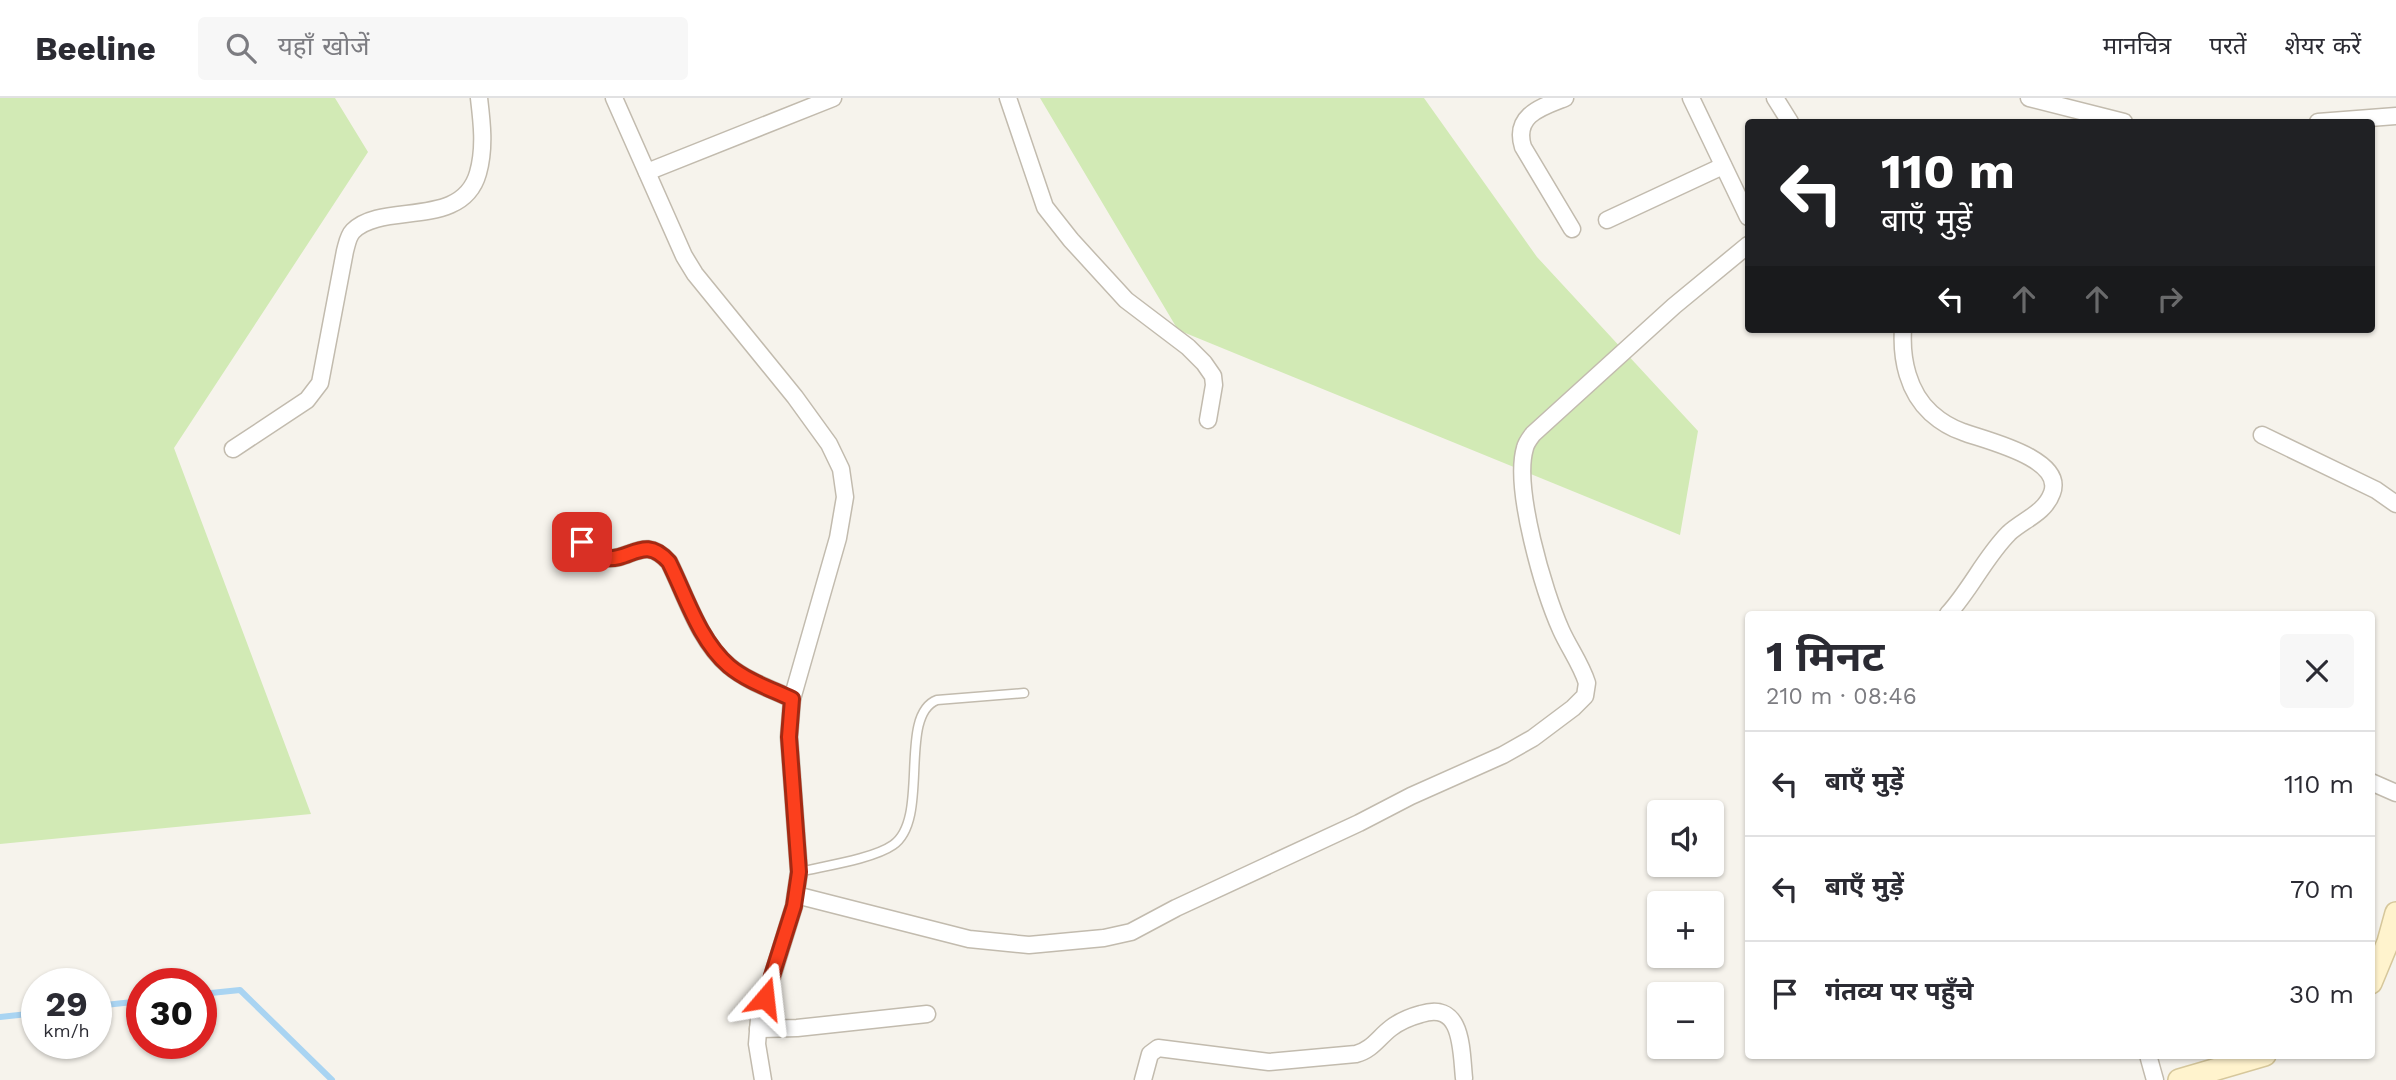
<!DOCTYPE html>
<html lang="hi">
<meta charset="utf-8">
<style>
:root{--surface:#fff;--page:#f7f7f7;--text:#2b2b33;--muted:#7c7c81;--line:#e1e1e2}
body{margin:0;font-family:"Work Sans","Noto Sans Devanagari",sans-serif;background:var(--page);color:var(--text);height:100vh;display:flex;flex-direction:column;font-size:26px;white-space:nowrap}
*{box-sizing:border-box;margin:0}
p{font-size:23px;color:var(--muted)}
.icon{flex:none;width:38px;height:38px;fill:none;stroke:currentColor;stroke-width:2;stroke-linecap:round;stroke-linejoin:round}
.map{position:relative;flex:1;overflow:hidden}
.panel{position:absolute;left:1745px;top:513px;width:630px;height:448px;display:flex;flex-direction:column;background:var(--surface);border-radius:7px;box-shadow:0 2px 5px #0004}
.panel>*{flex:none}
.guide{position:absolute;left:1745px;top:21px;width:630px;height:214px;border-radius:7px;box-shadow:0 2px 5px #0004;background:#202124;color:#fff;overflow:hidden}
.fabs{position:absolute;left:1647px;top:702px;display:grid;gap:14px}
.fabs a{display:grid;place-items:center;width:77px;height:77px;border-radius:7px;background:var(--surface);box-shadow:0 2px 5px #0004;font-size:35px}
.speed{position:absolute;left:21px;top:870px;display:flex;gap:14px;font-size:35px;font-weight:700;text-align:center}
.speed>*{display:grid;place-content:center;width:91px;height:91px;border-radius:50%;background:var(--surface);box-shadow:0 2px 5px #0004;line-height:1}
.speed small{font-size:18px;font-weight:400}
.speed .limit{border:10px solid #d22;background:#fff;color:#111}
.pin{position:absolute;display:grid;place-items:center;width:60px;height:60px;color:#fff;margin:-30px;border-radius:14px;box-shadow:0 4px 10px #0006}
.me{position:absolute;width:77px;margin:-38px;rotate:17deg;stroke-linejoin:round;filter:drop-shadow(0 0 5px #0008)}
.turn{display:flex;align-items:center;gap:24px;height:147px;padding:0 21px;font-size:32px}
.turn .icon{width:91px;height:91px;stroke-width:2.5}
.turn b{display:block;font-size:49px;line-height:60px}
.lanes{display:flex;align-items:center;height:66px;padding:0 21px;background:#0003;justify-content:center;gap:35px;direction:ltr}
.lanes .off{opacity:.35}
.round{display:grid;place-items:center;flex:none;width:74px;height:74px;border-radius:7px;background:var(--page)}
.head{display:flex;align-items:center;justify-content:space-between;height:119px;padding:0 21px}
h1{font-size:42px;font-weight:700;line-height:52px}
ul{padding:0;list-style:none}
li{display:flex;align-items:center;gap:21px;height:105px;padding:0 21px;border-top:2px solid var(--line)}
li div{flex:1}
li b{display:block;font-size:26px}
li em{font-style:normal}
header{display:flex;align-items:center;gap:42px;box-sizing:border-box;height:98px;padding:0 35px;background:var(--surface);border-bottom:2px solid var(--line)}
header strong{font-size:33px}
nav{display:flex;gap:38px;margin-inline-start:auto;font-size:24px}
.search{width:490px;height:63px;background:var(--page);display:flex;align-items:center;gap:18px;box-sizing:border-box;padding:0 24px;border-radius:7px;color:var(--muted);font-size:26px}
.map>svg:first-child{display:block}
</style>
<header>
<strong>Beeline</strong>
<div class="search"><svg class="icon" aria-label="search" viewBox="0 0 24 24"><circle cx="10" cy="10" r="6"/><path d="M15 15l6 6"/></svg>यहाँ खोजें</div>
<nav><a>मानचित्र</a><a>परतें</a><a>शेयर करें</a></nav>
</header>
<div class="map">
<svg width="2396" height="982" viewBox="0 0 2396 982">
<rect width="100%" height="100%" fill="#f6f3ec"/>
<g fill="#d2eab5">
<polygon points="0,0 335,0 368,54 174,350 311,716 0,746"/>
<polygon points="1040,0 1424,0 1537,159 1698,333 1680,437 1178,232"/>
</g>
<g fill="none" stroke-linecap="round" stroke-linejoin="round">
<g stroke="#a9d4f2" stroke-width="6">
<polyline points="201,896 240,892 332,982"/>
<polyline points="96,908 142,903"/>
<polyline points="0,919 37,915"/>
</g>
<defs>
<path id="lane" d="M799,774C824,768 873,761 893,747C931,721 897,617 937,602L1024,595"/>
<g id="street">
<polyline points="614,0 684,158 695,176 795,299 829,346 841,371 845,399 838,440 792,601 789,639 799,774 794,808 759,921 757,946 763,982"/>
<polyline points="1008,0 1045,109 1071,142 1126,202 1188,249 1204,265 1213,278 1214,287 1208,322"/>
<path d="M1565,0C1542,9 1513,17 1523,49L1572,131"/>
<polyline points="1691,0 1748,119"/>
<polyline points="1775,0 1790,24"/>
<polyline points="2029,0 2124,24"/>
<polyline points="2318,24 2396,18"/>
<polyline points="647,74 833,0"/>
<polyline points="1607,122 1723,68"/>
<path d="M1903,231C1901,261 1908,294 1931,315C1940,323 1951,330 1963,334C1984,342 2065,360 2052,395C2045,415 2023,422 2009,435C1985,459 1971,491 1948,516"/>
<polyline points="2262,337 2376,392 2396,406"/>
<path d="M233,351L307,302L320,285L345,153C347,146 348,138 353,133C383,103 462,132 478,75C485,50 482,25 479,0"/>
<path d="M582,444C589,451 596,458 606,460C631,463 644,436 669,464C686,498 699,543 729,568C747,583 771,591 792,601"/>
<polyline points="2371,684 2396,695"/>
<path d="M796,797L969,841L1029,847L1104,840L1131,834L1176,810L1359,725L1411,698L1503,657L1533,640L1573,610L1585,598L1587,585C1581,566 1569,550 1561,532C1544,494 1513,390 1525,350C1526,345 1530,340 1533,336L1674,208L1748,147"/>
<polyline points="758,931 797,930 927,916"/>
<polyline points="2148,957 2155,982"/>
<path d="M1143,982L1150,956L1158,950L1269,964L1356,956C1372,952 1379,939 1391,930C1400,923 1410,919 1421,916C1463,903 1461,951 1464,980"/>
</g>
<g id="secondary">
<polyline points="2371,885 2388,844 2396,815"/>
<polyline points="2179,982 2265,957"/>
</g>
</defs>
<use href="#lane" stroke="#c2bbae" stroke-width="11"/>
<use href="#street" stroke="#c2bbae" stroke-width="19"/>
<use href="#secondary" stroke="#d6c79b" stroke-width="24"/>
<use href="#lane" stroke="#fff" stroke-width="8"/>
<use href="#street" stroke="#fff" stroke-width="16"/>
<use href="#secondary" stroke="#fff3cd" stroke-width="21"/>
</g>
<g fill="none" stroke-linecap="round" stroke-linejoin="round">
<defs>
<path id="route" d="M582,444C589,451 596,458 606,460C631,463 644,436 669,464C686,498 699,542 729,568C747,583 771,591 792,601L789,639L799,774L794,808L765,900"/>
</defs>
<use href="#route" stroke="#a42913" stroke-width="18"/>
<use href="#route" stroke="#fc3f1d" stroke-width="12"/>
</g>
</svg>
<div class="fabs">
<a><svg class="icon" aria-label="sound" viewBox="0 0 24 24"><path d="M4 9h4l5-4v14l-5-4H4zM17 9q2 3 0 6"/></svg></a>
<a>+</a>
<a>−</a>
</div>
<div class="speed"><div>29<small>km/h</small></div><div class="limit">30</div></div>
<div class="pin" style="left:582px;top:444px;background:#d93025"><svg class="icon" aria-label="arrive" viewBox="0 0 24 24"><path d="M6 21V4h12l-3 4 3 4H6"/></svg></div>
<svg class="me" style="left:765px;top:900px" viewBox="-20 -20 40 40"><path d="M0-17L14 15 0 8-14 15z" fill="#fc3f1d" stroke="#fff" stroke-width="4"/></svg>
<div class="guide">
<div class="turn"><svg class="icon" aria-label="left" viewBox="0 0 24 24"><path d="M17 20v-9H6M10 6l-5 5 5 5"/></svg><div><b>110 m</b>बाएँ मुड़ें</div></div>
<div class="lanes"><svg class="icon" aria-label="left" viewBox="0 0 24 24"><path d="M17 20v-9H6M10 6l-5 5 5 5"/></svg><svg class="icon off" aria-label="ahead" viewBox="0 0 24 24"><path d="M12 20V5M6 11l6-6 6 6"/></svg><svg class="icon off" aria-label="ahead" viewBox="0 0 24 24"><path d="M12 20V5M6 11l6-6 6 6"/></svg><svg class="icon off" aria-label="right" viewBox="0 0 24 24"><path d="M7 20v-9h11M14 6l5 5-5 5"/></svg></div>
</div>
<section class="panel">
<div class="head"><div><h1>1 मिनट</h1><p>210 m · 08:46</p></div><a class="round"><svg class="icon" aria-label="close" viewBox="0 0 24 24"><path d="M6 6l12 12M18 6L6 18"/></svg></a></div>
<ul>
<li><svg class="icon" aria-label="left" viewBox="0 0 24 24"><path d="M17 20v-9H6M10 6l-5 5 5 5"/></svg><div><b>बाएँ मुड़ें</b></div><em>110 m</em></li>
<li><svg class="icon" aria-label="left" viewBox="0 0 24 24"><path d="M17 20v-9H6M10 6l-5 5 5 5"/></svg><div><b>बाएँ मुड़ें</b></div><em>70 m</em></li>
<li><svg class="icon" aria-label="arrive" viewBox="0 0 24 24"><path d="M6 21V4h12l-3 4 3 4H6"/></svg><div><b>गंतव्य पर पहुँचे</b></div><em>30 m</em></li>
</ul>
</section>
</div>
